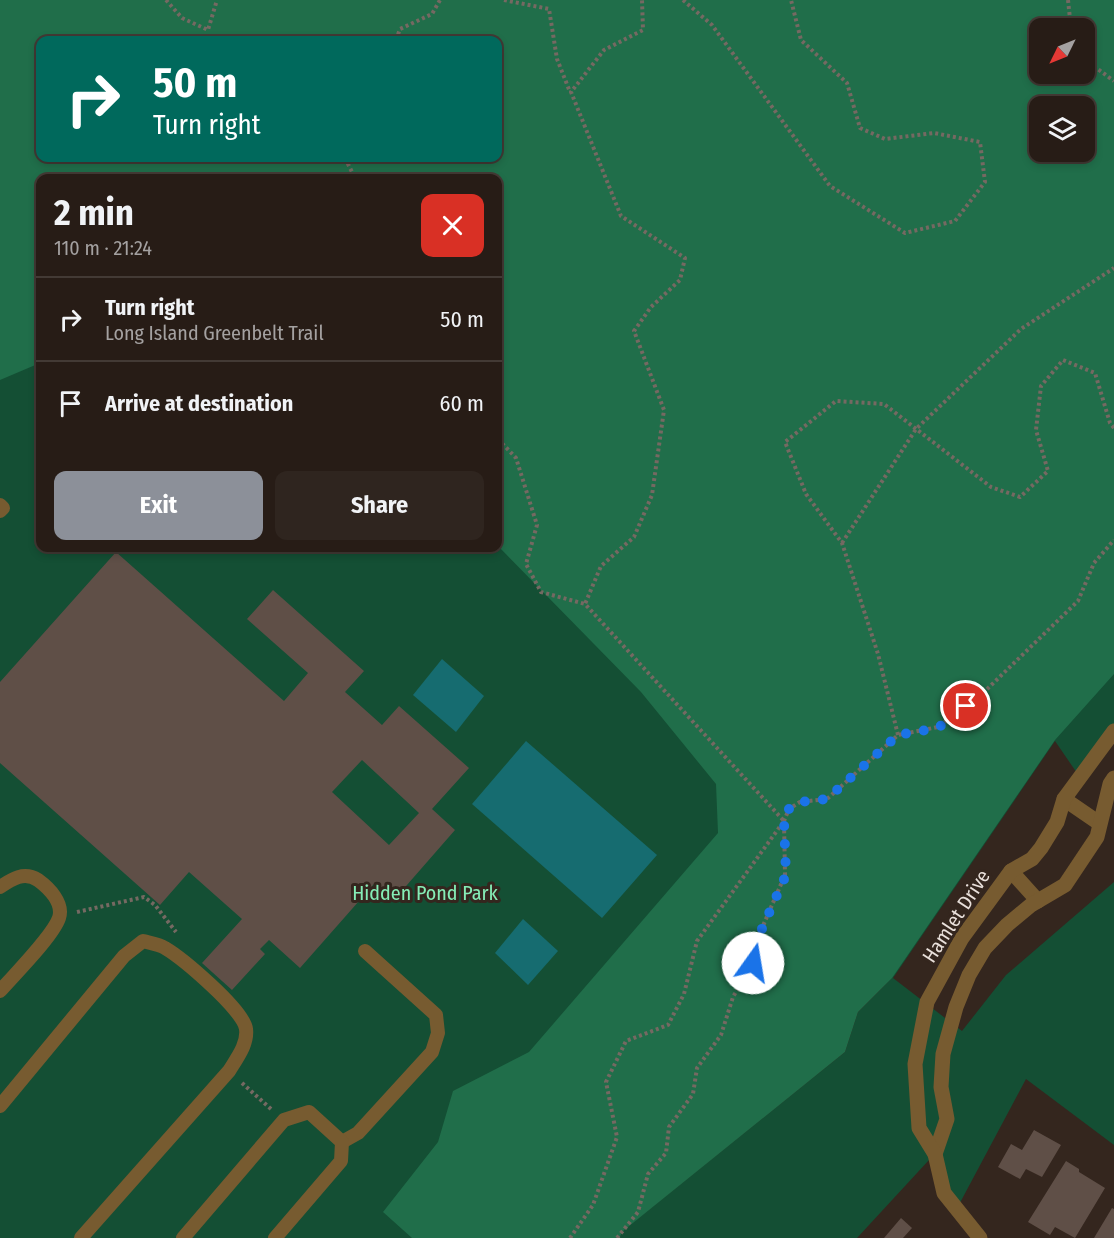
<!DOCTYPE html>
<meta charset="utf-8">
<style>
:root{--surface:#271c16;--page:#2f251f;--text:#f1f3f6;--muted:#a4a1a1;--line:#433a35;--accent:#8c9099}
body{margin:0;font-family:"Fira Sans Condensed",sans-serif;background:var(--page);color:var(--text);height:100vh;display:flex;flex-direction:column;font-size:22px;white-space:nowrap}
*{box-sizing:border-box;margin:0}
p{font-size:20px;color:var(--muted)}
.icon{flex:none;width:33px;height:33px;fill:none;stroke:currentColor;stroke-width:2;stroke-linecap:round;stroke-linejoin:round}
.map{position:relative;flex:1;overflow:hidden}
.side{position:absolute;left:36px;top:174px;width:466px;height:378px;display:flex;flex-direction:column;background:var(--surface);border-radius:12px;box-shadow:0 3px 9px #0003,0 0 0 2px var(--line)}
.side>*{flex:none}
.guide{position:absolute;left:36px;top:36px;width:466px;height:126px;border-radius:12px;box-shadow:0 3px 9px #0003,0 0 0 2px var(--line);background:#00695c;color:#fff;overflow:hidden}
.needle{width:39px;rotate:227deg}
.controls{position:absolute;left:1029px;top:18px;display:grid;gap:12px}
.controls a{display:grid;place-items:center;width:66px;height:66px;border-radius:12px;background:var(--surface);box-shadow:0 3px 9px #0003,0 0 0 2px var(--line);font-size:30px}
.pin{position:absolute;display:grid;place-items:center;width:51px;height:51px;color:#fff;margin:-26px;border:3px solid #fff;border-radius:50%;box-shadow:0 2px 6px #0007}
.me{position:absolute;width:66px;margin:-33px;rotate:13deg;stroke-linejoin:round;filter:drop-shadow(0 0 4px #0008)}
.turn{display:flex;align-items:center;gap:21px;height:126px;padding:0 18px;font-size:27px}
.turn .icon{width:78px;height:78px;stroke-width:2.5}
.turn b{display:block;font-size:42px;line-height:51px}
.round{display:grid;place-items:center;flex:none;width:63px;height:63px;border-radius:12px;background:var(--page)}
.overview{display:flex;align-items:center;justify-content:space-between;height:102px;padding:0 18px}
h1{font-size:36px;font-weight:700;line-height:45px}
.button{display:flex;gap:12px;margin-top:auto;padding:12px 18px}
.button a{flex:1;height:69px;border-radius:12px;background:var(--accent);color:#fff;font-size:24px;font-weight:700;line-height:69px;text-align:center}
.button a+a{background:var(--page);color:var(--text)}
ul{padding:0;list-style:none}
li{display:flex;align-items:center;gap:18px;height:84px;padding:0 18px;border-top:2px solid var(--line)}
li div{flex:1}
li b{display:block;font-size:22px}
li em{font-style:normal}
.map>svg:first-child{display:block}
</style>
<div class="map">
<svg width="1114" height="1238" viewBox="0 0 1114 1238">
<rect width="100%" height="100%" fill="#34261e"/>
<path fill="#144f34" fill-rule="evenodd" d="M0,0H1114V729L1079,776L1055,741L893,978L962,1031L1006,975L1114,882V1145L1026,1079L954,1214L929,1160L857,1238H0ZM1040,28H1084V74H1040ZM40,40H498V158H40ZM1040,106H1084V152H1040ZM40,178H498V548H40ZM892,978L858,1012L845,1052L626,1228Z"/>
<path fill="#206e4a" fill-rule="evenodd" d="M0,0H1114V674L1055,740L892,978L858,1012L845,1052L623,1231L619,1238H412L383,1212L438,1142L453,1091L529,1052L718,833L716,784L641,692L498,546V178H40V363L0,380ZM1040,28H1084V74H1040ZM40,40H498V158H40ZM1040,106H1084V152H1040Z"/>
<g fill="#166c70">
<polygon points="442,659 484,696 456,732 413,695"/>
<polygon points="526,741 657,855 602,918 472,804"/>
<polygon points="523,919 558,951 528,985 495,953"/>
</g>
<g fill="#5f4f47" fill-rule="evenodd">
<path d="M116,552L284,701L308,673L247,619L273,590L364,671L345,692L382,725L399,706L469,768L432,809L455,830L393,901L374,884L300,968L269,940L260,949L265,954L232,990L202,963L242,919L189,872L160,905L0,763V682ZM362,760L419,813L389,845L332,792Z"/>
<polygon points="1034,1130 1061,1145 1042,1177 1026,1169 1020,1179 998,1167 1011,1144 1022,1150"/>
<polygon points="1066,1161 1079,1169 1079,1172 1105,1188 1075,1238 1055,1227 1050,1235 1028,1222"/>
<polygon points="1112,1208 1114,1209 1114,1238 1094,1238"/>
<polygon points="901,1218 912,1228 903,1238 884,1238"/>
</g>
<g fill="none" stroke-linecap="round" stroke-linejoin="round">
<g stroke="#756962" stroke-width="4" stroke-dasharray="3 3" stroke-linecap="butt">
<polyline points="166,0 182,18 208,30 217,0"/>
<polyline points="504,0 549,9 557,59 570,92"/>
<polyline points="683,0 712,25 830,186 905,233 955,221 985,182 980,142 934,133 885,139 860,128 847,83 801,40 791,0"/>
<polyline points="1068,0 1071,28"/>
<polyline points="396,40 400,29 432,14 440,0"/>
<polyline points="1084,59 1114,81"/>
<polyline points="345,158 355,178"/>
<polyline points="498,439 516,458 537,525 526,564 541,592 585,604"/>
<polyline points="842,543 916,429 1021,329 1114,268"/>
<polyline points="898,735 878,654 842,543 806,494 785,442 836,401 884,404 991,487 1020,497 1048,471 1036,430 1041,386 1063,360 1095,373 1110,423 1114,428"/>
<polyline points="77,912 144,897 155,905 176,932"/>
<polyline points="242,1083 272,1110"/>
<polyline points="570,1238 593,1205 617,1137 606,1082 626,1041 668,1025 684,994 697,941 784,821 585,604 601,566 634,537 652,495 664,410 634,331 651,307 680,280 685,258 621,216 571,92 604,50 643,30 642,0"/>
<polyline points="617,1238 638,1212 648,1174 666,1153 669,1127 693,1094 697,1068 721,1035 733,997 753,963 753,949 785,875 784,821 789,809 800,802 827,799 898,735 938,727 981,695 1078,601 1094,563 1114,540"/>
</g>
<g stroke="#775b30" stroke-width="14">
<polyline points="0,505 3,508 0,511"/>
<path d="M0,887C12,879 24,871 38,880C49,888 64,903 59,918C53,936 14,975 0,991"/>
<path d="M0,1106L124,956L143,941C150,943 159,944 165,948C182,958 244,1010 246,1029C248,1044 237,1058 229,1071L81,1238"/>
<polyline points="342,1142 358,1133 432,1052 438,1033 436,1015 365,951"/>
<polyline points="183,1238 284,1120 309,1112 342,1142 341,1161 275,1238"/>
</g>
<g stroke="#775b30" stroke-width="15">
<polyline points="1064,799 1099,823"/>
<polyline points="1011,871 1038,901"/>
<polyline points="935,1154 947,1119 941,1087 943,1054 956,1007 969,975 985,948 1007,925 1031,905 1065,885 1097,837 1110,784 1114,778"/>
<polyline points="980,1238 944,1193 935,1154 919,1128 915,1064 927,1002 962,938 1011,871 1032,859 1041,848 1057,822 1064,799 1114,731"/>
</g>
</g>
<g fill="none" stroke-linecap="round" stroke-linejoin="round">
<polyline stroke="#1a73e8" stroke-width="10" stroke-dasharray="0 18" points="753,963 753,949 786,875 784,821 789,809 800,802 827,799 898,735 938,728 966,706"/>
</g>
<g text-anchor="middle" stroke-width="6" stroke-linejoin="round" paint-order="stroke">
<g font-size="20" fill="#85edb6" stroke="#34261e">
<text x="425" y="900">Hidden Pond Park</text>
</g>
<g font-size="20" fill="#e9e0db" stroke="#34261e">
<text transform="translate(956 916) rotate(-57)" y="7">Hamlet Drive</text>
</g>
</g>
</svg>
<div class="controls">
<a><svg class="needle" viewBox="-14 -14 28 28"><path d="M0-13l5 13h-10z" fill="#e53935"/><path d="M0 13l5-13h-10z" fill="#a4a1a1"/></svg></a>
<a><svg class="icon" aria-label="layers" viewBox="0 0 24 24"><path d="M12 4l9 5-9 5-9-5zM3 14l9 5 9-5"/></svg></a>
</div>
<div class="pin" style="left:966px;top:706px;background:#d93025"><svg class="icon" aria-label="arrive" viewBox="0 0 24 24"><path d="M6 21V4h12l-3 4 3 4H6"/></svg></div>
<svg class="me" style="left:753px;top:963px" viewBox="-20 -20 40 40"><circle r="19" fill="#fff"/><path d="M0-13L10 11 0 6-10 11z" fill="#1a73e8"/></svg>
<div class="guide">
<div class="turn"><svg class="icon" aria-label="right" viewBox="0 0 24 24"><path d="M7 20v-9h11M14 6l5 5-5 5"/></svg><div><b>50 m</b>Turn right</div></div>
</div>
<section class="side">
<div class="overview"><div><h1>2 min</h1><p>110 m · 21:24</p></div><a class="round" style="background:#d93025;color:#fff"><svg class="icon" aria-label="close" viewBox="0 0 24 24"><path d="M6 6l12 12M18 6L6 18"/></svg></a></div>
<ul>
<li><svg class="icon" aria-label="right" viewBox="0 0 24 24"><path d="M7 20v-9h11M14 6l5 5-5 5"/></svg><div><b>Turn right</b><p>Long Island Greenbelt Trail</p></div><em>50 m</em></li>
<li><svg class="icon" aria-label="arrive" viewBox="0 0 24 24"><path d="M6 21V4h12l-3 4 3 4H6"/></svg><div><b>Arrive at destination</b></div><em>60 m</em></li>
</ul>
<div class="button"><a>Exit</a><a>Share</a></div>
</section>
</div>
